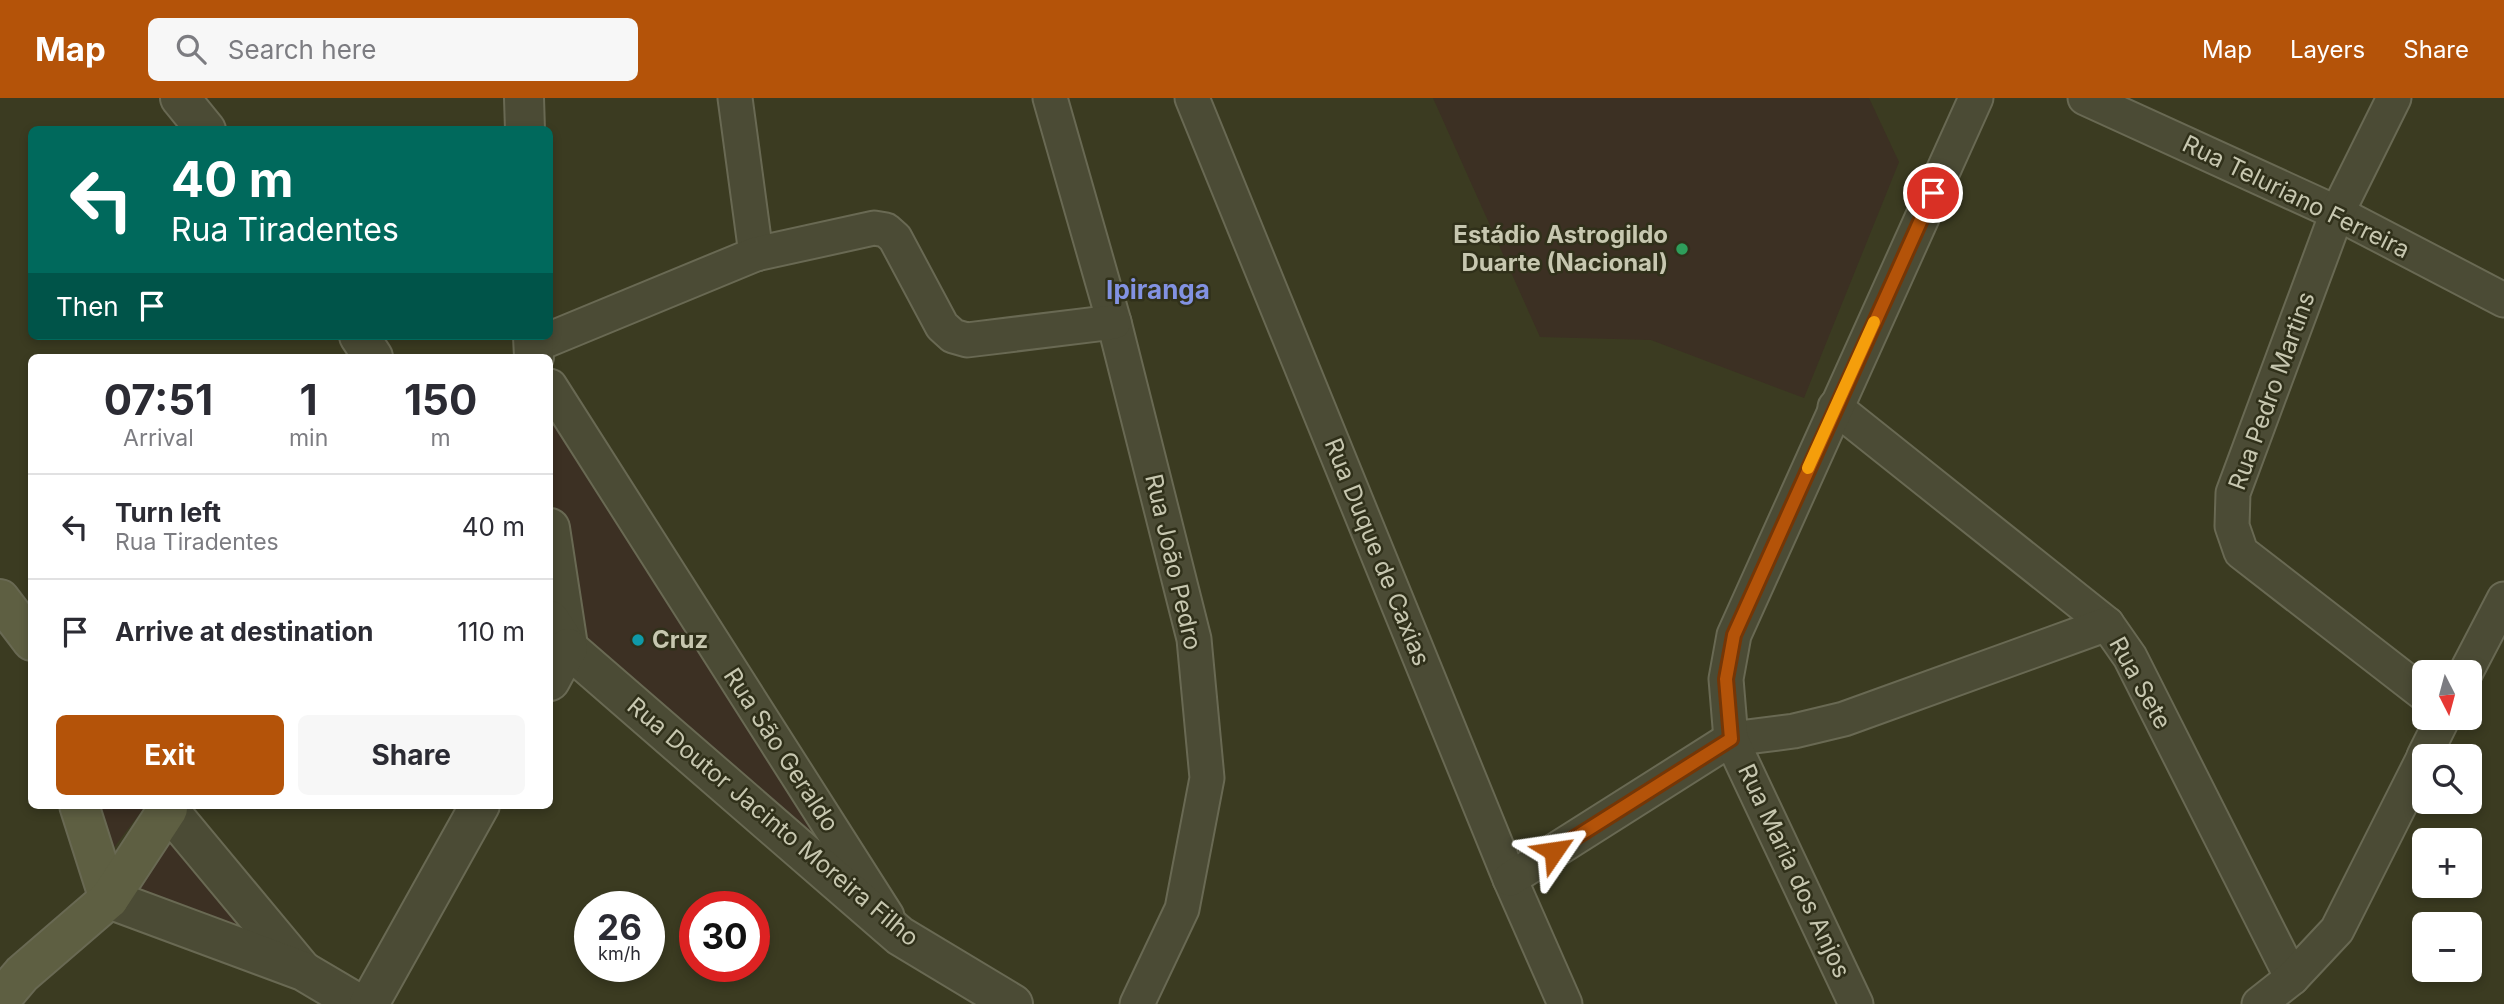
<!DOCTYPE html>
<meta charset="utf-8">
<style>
:root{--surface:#fff;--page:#f7f7f7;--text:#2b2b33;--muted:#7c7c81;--line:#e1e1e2;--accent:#b45309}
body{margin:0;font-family:Inter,sans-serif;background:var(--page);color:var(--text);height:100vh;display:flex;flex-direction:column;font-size:26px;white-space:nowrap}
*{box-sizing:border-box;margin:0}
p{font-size:23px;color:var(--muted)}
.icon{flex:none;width:38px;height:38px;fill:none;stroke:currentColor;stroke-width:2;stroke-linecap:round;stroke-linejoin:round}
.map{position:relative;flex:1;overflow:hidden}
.drawer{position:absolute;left:28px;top:256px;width:525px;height:455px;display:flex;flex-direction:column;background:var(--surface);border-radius:10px;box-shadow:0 4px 10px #0003}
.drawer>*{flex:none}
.top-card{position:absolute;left:28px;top:28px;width:525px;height:214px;border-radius:10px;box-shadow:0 4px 10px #0003;background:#00695c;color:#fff;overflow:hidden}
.needle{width:46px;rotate:174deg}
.controls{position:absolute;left:2412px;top:562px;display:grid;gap:14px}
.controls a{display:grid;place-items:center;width:70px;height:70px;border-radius:10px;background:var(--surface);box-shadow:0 4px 10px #0003;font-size:35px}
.speed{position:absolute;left:574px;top:793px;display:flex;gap:14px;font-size:35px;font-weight:700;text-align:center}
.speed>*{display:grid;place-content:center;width:91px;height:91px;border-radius:50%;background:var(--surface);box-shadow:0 4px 10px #0003;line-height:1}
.speed small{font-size:18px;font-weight:400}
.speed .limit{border:10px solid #d22;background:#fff;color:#111}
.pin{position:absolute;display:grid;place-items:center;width:60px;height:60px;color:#fff;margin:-30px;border:4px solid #fff;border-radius:50%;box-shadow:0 2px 7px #0007}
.me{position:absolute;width:77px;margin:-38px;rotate:58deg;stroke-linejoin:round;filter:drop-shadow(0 0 5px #0008)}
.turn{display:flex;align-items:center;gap:24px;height:147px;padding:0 28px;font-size:32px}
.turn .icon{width:91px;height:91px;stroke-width:2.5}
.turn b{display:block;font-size:49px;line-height:60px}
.then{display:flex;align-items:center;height:66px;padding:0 28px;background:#0003;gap:14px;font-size:26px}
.eta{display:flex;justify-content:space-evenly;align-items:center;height:119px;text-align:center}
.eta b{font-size:42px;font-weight:700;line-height:49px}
.button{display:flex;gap:14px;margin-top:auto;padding:14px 28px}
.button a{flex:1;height:80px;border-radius:10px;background:var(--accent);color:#fff;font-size:28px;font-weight:700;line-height:80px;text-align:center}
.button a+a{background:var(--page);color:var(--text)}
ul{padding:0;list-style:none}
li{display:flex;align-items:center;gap:21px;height:105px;padding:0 28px;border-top:2px solid var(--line)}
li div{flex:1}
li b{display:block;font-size:26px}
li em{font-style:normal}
header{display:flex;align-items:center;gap:42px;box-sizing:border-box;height:98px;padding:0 35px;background:var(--accent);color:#fff}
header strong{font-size:33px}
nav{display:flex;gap:38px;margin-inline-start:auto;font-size:24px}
.search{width:490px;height:63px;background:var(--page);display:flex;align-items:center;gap:18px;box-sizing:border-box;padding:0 24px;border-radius:10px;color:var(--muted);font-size:26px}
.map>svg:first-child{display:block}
</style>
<header>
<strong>Map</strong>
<div class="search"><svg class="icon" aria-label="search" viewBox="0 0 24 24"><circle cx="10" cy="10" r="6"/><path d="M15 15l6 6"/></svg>Search here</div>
<nav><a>Map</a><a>Layers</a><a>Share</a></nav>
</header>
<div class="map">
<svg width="2504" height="906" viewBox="0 0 2504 906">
<rect width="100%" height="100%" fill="#3b3b21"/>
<g fill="#3c3023">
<polygon points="1433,0 1869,0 1899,64 1804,300 1651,242 1540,239"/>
<polygon points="550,294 899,836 568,543 550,374"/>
<polygon points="84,707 146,707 101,767"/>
<polygon points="164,738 254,835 119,797"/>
</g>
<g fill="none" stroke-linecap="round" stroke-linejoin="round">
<defs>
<g id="minor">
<polyline points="735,0 756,156"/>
<polyline points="1050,0 1114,224 1194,541 1207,680 1182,811 1137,906"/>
<polyline points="1192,0 1510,781 1565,906"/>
<polyline points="2085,0 2337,115 2504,202"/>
<polyline points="2394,0 2337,115 2233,395 2232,428 2241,454 2424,596"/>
<polyline points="533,248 756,156 874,130 886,132 895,140 942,228 953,238 967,242 1114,224"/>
<polyline points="550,288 887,818"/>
<polyline points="1835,309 2107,526 2130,559 2292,880"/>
<polyline points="2466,574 2504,501"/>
<polyline points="2424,658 2443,620"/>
<polyline points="1510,781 1731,641 1794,633 1844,621 2107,526"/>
<polyline points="1856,906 1731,641 1726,581 1734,537 1976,0"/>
<polyline points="2259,906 2292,880 2337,832 2424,659"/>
</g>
<g id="tertiary">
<polyline points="180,0 206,32"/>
<polyline points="524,0 525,32"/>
<polyline points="359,238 373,259"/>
<polyline points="533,238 534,259"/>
<polyline points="550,430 568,548"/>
<polyline points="550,522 568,550 900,838 1013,906"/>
<polyline points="550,583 568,550"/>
<polyline points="168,711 301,871"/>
<polyline points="109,801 303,873 359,906"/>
<polyline points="369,906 480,707"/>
</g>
<g id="secondary">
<polyline points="0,501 32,543"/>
<polyline points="79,707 109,801"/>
<polyline points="0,902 22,876 109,801 168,711 165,707"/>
</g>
</defs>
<use href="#minor" stroke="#696953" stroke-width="37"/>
<use href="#tertiary" stroke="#696953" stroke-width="42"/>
<use href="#secondary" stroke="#696953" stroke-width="42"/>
<use href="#minor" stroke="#4b4b35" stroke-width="33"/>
<use href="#tertiary" stroke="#4b4b35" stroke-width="38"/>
<use href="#secondary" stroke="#5e5f42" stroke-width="38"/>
</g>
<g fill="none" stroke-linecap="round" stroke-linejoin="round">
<defs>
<polyline id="route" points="1554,753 1731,641 1726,581 1734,537 1933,95"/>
</defs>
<use href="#route" stroke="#753606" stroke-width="18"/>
<use href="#route" stroke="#b45309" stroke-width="12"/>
<polyline stroke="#f59e0b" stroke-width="12" points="1808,370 1874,224"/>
</g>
<circle fill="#2e9e5b" stroke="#30301a" stroke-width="2.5" cx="1682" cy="151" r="7"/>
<circle fill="#0f9aa8" stroke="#30301a" stroke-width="2.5" cx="638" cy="542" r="7"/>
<g text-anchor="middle" stroke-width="5" stroke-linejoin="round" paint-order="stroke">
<g font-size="24" fill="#c7c7b0" stroke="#30301a">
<text transform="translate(2296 99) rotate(26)" y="8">Rua Teluriano Ferreira</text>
<text transform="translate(2272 293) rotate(-70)" y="8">Rua Pedro Martins</text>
<text transform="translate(1377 454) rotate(68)" y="8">Rua Duque de Caxias</text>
<text transform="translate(1173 464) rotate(77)" y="8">Rua João Pedro</text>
<text transform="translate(2140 585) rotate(61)" y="8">Rua Sete</text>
<text transform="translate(781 652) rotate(57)" y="8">Rua São Geraldo</text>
<text transform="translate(773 724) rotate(40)" y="8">Rua Doutor Jacinto Moreira Filho</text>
<text transform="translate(1794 773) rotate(65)" y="8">Rua Maria dos Anjos</text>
</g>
<g font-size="24" font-weight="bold" fill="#c7c7b0" stroke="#30301a" text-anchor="end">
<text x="1668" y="145">Estádio Astrogildo<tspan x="1668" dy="28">Duarte (Nacional)</tspan></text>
<text x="652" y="550" text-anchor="start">Cruz</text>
</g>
<g font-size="26" font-weight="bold" fill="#8292e2" stroke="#30301a">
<text x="1158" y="201">Ipiranga</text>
</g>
</g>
</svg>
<div class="controls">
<a><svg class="needle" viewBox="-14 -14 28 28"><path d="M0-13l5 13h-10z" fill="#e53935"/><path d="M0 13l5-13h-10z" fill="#7c7c81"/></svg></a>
<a><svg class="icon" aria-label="search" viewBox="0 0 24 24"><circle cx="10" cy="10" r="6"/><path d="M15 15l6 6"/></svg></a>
<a>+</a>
<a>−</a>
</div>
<div class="speed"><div>26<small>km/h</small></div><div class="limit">30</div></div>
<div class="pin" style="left:1933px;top:95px;background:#d93025"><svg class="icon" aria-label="arrive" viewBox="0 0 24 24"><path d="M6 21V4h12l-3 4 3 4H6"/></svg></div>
<svg class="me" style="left:1554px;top:753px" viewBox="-20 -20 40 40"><path d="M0-17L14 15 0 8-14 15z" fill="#b45309" stroke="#fff" stroke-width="4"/></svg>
<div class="top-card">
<div class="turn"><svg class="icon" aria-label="left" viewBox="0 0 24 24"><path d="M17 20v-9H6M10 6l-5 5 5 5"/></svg><div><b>40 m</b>Rua Tiradentes</div></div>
<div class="then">Then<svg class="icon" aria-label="arrive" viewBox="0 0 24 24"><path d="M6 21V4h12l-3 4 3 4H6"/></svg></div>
</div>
<section class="drawer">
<div class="eta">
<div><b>07:51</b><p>Arrival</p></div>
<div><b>1</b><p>min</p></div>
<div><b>150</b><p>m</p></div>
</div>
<ul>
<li><svg class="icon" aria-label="left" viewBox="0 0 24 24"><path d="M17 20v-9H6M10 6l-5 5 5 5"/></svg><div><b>Turn left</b><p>Rua Tiradentes</p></div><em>40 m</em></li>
<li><svg class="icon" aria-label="arrive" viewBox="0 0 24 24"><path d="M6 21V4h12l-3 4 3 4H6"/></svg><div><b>Arrive at destination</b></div><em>110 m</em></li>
</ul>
<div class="button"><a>Exit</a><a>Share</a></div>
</section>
</div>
